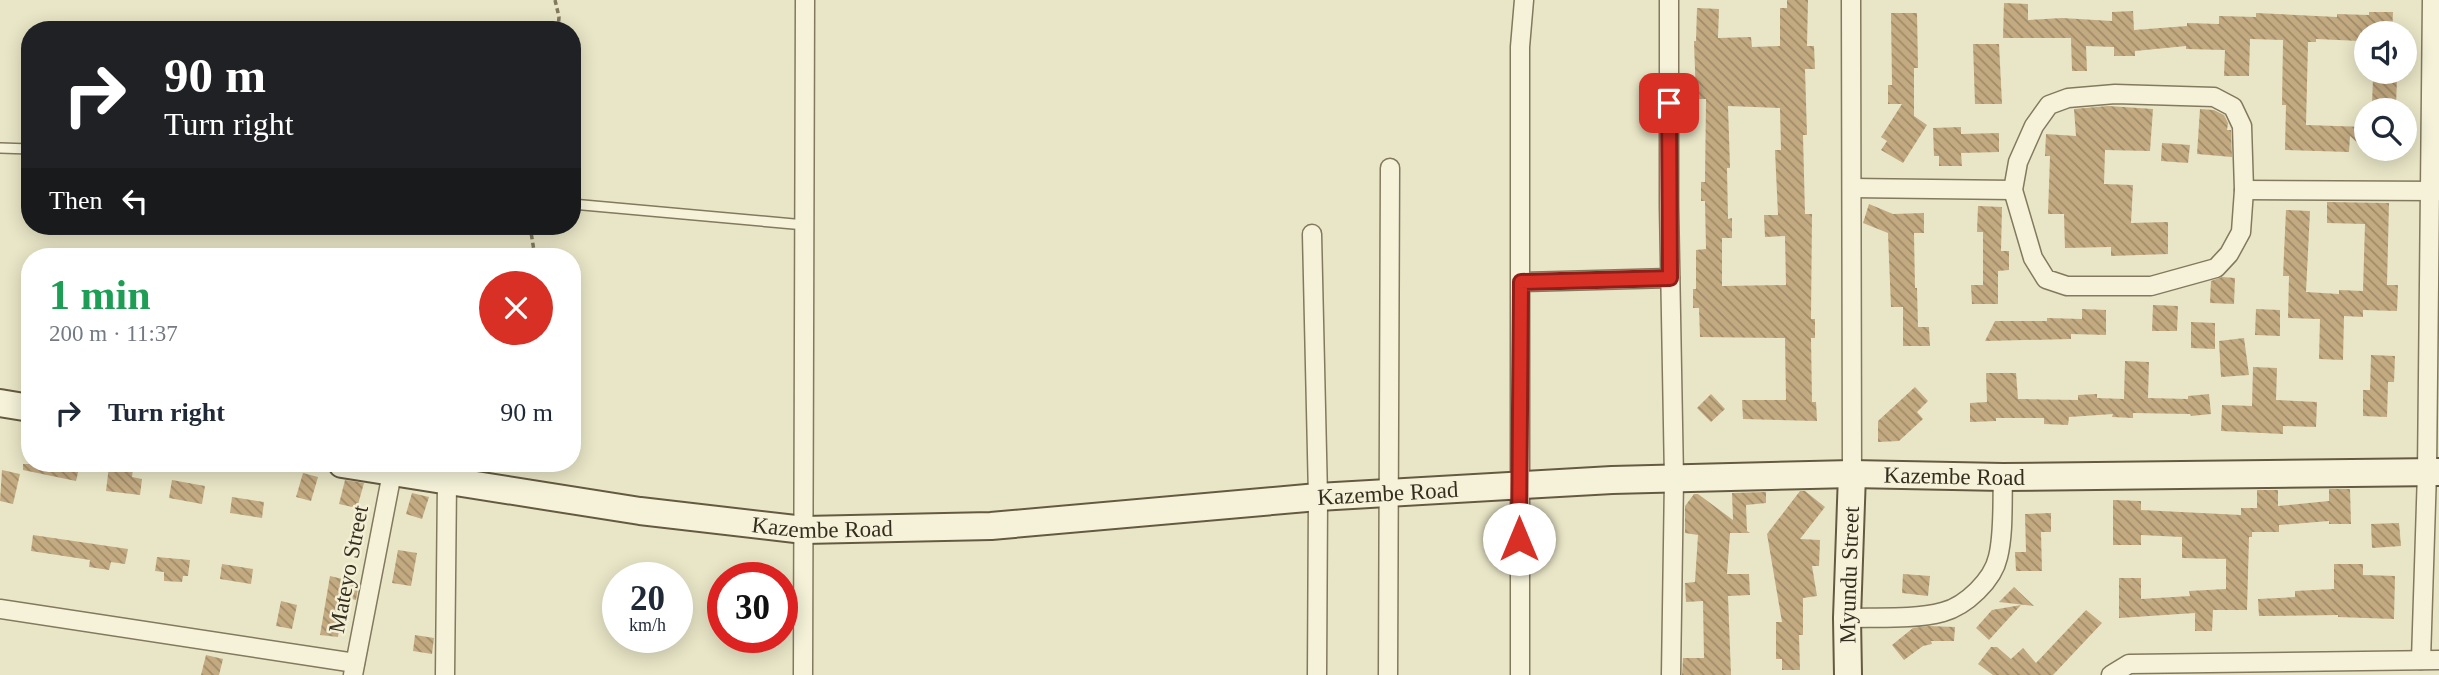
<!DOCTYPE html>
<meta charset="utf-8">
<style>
:root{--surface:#fff;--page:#f6f6f7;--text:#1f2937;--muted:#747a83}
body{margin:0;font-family:Georgia,serif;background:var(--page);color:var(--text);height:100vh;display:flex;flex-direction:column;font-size:26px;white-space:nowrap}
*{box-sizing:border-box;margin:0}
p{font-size:23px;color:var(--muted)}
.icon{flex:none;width:38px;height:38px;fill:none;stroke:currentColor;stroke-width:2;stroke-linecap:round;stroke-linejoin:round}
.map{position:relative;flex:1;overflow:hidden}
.details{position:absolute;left:21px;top:248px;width:560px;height:224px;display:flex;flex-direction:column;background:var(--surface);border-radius:28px;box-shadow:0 4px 18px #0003}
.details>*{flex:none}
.banner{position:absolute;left:21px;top:21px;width:560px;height:214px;border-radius:28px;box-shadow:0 4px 18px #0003;background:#202124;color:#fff;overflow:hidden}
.controls{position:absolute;left:2354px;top:21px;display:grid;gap:14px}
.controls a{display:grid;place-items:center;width:63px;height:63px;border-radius:50%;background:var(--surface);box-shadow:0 4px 18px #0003;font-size:35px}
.speed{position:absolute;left:602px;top:562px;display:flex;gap:14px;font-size:35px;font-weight:700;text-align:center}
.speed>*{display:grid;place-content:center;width:91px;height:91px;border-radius:50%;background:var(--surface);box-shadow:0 4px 18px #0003;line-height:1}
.speed small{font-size:18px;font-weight:400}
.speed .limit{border:10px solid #d22;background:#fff;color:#111}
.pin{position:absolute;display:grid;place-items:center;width:60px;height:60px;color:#fff;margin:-30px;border-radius:14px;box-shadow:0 4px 10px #0006}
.me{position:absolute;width:77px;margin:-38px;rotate:0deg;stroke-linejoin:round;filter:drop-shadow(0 0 5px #0008)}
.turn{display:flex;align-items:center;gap:24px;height:147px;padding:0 28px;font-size:32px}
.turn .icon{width:91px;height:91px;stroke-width:2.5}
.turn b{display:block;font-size:49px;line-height:60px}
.then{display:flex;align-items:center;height:66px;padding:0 28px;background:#0003;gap:14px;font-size:26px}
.round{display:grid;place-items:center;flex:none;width:74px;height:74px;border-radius:37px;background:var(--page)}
.headline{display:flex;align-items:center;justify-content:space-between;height:119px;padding:0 28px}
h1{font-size:42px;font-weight:800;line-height:52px;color:#1e9e55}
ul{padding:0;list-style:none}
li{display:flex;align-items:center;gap:21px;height:91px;padding:0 28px}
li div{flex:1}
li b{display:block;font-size:26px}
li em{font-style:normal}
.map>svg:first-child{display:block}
</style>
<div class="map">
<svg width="2439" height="675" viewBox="0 0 2439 675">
<defs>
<pattern id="building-back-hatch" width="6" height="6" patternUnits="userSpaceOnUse" patternTransform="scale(1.75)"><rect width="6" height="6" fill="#c3aa81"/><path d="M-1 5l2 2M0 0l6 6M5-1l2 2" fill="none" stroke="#9f8b69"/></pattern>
</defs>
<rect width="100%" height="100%" fill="#e9e6c7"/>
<g fill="url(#building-back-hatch)" fill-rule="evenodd">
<path d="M1787,0H1808L1807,46H1814L1815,69H1805L1807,135H1803L1805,214H1812L1811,319H1815V338H1811L1812,402H1816L1817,421L1743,419L1742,400H1786L1785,338L1700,337L1699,308H1693V289H1696V250L1706,249L1705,201H1701V182H1705L1706,99H1696L1694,41H1696L1697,8L1719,9L1718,38L1751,37L1752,47L1780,46V8H1787ZM1728,106L1780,108L1781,150H1775L1778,215H1764L1765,237L1785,236L1786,285L1722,286V238H1732V218L1728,219L1727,168H1730Z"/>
<polygon points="2004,3 2028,4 2028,20 2062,18 2112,21 2112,12 2133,11 2134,30 2187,26 2187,23 2219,24 2219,16 2256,17 2256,13 2337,17 2337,14 2369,15 2369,12 2393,12 2392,33 2360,33 2360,41 2316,39 2316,42 2308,42 2306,125 2366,127 2366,151 2350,136 2349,152 2285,150 2286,105 2282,105 2283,40 2250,39 2249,76 2224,76 2225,50 2186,49 2186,46 2135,51 2135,56 2114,56 2114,47 2086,46 2087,71 2072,71 2071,38 2003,38"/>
<polygon points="1891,13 1917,13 1918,68 1914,68 1914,116 1927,125 1903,163 1881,150 1887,141 1881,137 1902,104 1888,104 1888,85 1892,85"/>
<polygon points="1973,44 1999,44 2002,104 1975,104"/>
<polygon points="2373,79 2397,79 2396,105 2372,104"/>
<polygon points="2108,106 2153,109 2150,151 2105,150 2104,184 2133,185 2131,223 2168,222 2168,254 2111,256 2111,247 2065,248 2064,214 2048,214 2050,156 2045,156 2046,134 2076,136 2074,109"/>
<polygon points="2200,109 2214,110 2224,115 2228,123 2227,130 2231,130 2232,157 2197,154"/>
<polygon points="1961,127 1961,134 1999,133 1999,152 1961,153 1962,166 1939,166 1939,156 1934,156 1933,128"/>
<polygon points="2162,143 2190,145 2188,163 2161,161"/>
<polygon points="2327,202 2389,203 2387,285 2398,285 2397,311 2363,310 2363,317 2344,316 2343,360 2319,359 2320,319 2288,318 2289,276 2283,276 2286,210 2310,211 2306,292 2339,294 2339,290 2363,291 2365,224 2327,223"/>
<polygon points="1869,204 1893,214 1924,213 1924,233 1914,233 1915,288 1917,288 1918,327 1929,327 1930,346 1903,346 1903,307 1891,307 1888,233 1863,223"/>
<polygon points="1978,206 2002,207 2001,251 2009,251 2009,270 1998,271 1998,304 1972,304 1971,285 1983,285 1983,232 1977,232"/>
<polygon points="2222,277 2235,278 2234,304 2210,303 2211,281"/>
<polygon points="2153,305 2178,306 2177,331 2152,331"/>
<polygon points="2082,309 2106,310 2106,335 2071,334 2071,339 1985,341 1995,321 2047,321 2047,318 2082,319"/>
<polygon points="2256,309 2280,310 2280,336 2255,335"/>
<polygon points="2191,322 2215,323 2215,349 2191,348"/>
<polygon points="2244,338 2249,375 2221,377 2219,341"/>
<polygon points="2371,355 2395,356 2394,382 2388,382 2387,417 2363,416 2363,390 2370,390"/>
<polygon points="2125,361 2149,362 2148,398 2188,399 2188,396 2209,394 2211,414 2191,416 2190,414 2133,413 2133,418 2112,417 2113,414 2069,417 2068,425 2044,424 2044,418 1996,418 1996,421 1970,422 1970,403 1987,402 1986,373 2016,373 2018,399 2078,400 2078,395 2097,394 2097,398 2124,399"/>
<polygon points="2253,367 2277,368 2276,400 2317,402 2316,427 2283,426 2283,434 2221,431 2222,405 2252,406"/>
<polygon points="1915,387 1928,401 1917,412 1923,419 1899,441 1878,442 1878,421"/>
<polygon points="1711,394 1725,409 1711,422 1697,408"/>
<polygon points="23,464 80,464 76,481 23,470"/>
<polygon points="109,466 133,469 132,477 142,479 140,495 106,491"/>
<polygon points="2,470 20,474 13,504 0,501"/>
<polygon points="303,473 318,477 311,501 296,497"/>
<polygon points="172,480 205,486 202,504 169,498"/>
<polygon points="345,480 364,483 357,508 339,504"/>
<polygon points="2329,489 2350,489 2351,524 2329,524 2329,521 2279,525 2279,532 2252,532 2252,537 2249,537 2247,610 2213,610 2212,631 2195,631 2195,613 2119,618 2119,578 2141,578 2141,599 2190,596 2189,591 2226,589 2226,559 2182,558 2182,537 2141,535 2141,545 2113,545 2113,500 2141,501 2141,510 2241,515 2241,508 2257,508 2257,490 2278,490 2278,506 2329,501"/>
<polygon points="1800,491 1805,491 1825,507 1800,539 1820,540 1819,566 1812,566 1817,596 1803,598 1803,635 1799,635 1800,670 1782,670 1782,659 1776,659 1776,622 1782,622 1767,534"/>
<polygon points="1766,492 1766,503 1746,505 1747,531 1750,533 1730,533 1727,574 1749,574 1750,595 1728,596 1731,675 1682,675 1683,658 1704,658 1703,601 1686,602 1685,583 1695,582 1698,535 1685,533 1685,506 1694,494 1698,494 1733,520 1732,493"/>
<polygon points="412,493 429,497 422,519 406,514"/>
<polygon points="232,497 264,502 262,518 230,513"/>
<polygon points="2051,513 2051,532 2041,532 2042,571 2016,571 2015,552 2026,552 2025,514"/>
<polygon points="2399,523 2401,546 2372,548 2371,524"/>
<polygon points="33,535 128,549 125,564 111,562 109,570 89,567 90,560 31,551"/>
<polygon points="398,550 417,553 411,586 392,583"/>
<polygon points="157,557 190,560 188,576 183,576 182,582 164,581 164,572 155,571"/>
<polygon points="222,564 253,569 251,584 220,579"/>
<polygon points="2334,564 2363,564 2363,575 2395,576 2394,619 2338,617 2338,615 2259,616 2258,599 2295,597 2295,591 2334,589"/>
<polygon points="1903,574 1930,576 1928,596 1902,593"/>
<polygon points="330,576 359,583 356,600 343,597 338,637 320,635"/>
<polygon points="2014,587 2034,606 1999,602"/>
<polygon points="281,601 297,605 292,629 276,626"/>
<polygon points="2021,605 1989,640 1976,628 1992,610"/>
<polygon points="2086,610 2102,623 2053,675 1993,675 1978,664 1991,647 1997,647 2011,659 2023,648 2036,663"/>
<polygon points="1929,626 1955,627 1954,641 1931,641 1932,644 1923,646 1904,660 1892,645 1913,628"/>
<polygon points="415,635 434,638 432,654 413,651"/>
<polygon points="206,655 223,659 219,675 201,675"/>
</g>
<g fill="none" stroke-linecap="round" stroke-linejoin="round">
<defs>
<g id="lane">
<polyline points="0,148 30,149"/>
<polyline points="572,204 805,225"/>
</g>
<g id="street">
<polyline points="1669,0 1669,206 1674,479 1671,675"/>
<polyline points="1851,0 1852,474"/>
<polygon points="2115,94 2214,97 2233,107 2242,126 2244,190 2241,232 2229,254 2216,268 2151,286 2067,286 2046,279 2033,258 2013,190 2018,162 2034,126 2049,105 2068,98"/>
<polyline points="1852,188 2013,190"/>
<polyline points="2244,190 2439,191"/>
<polyline points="1312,234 1318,497 1317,675"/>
<polyline points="1521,282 1670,278"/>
<polyline points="0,609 355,663"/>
<path d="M1847,618C1878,617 1913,620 1943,612C1966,606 1993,580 1998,557C2004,533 2002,502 2003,477"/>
<polyline points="2421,660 2427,472 2432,0"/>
<polyline points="353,675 392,473"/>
<polyline points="445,675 447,482"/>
<polyline points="803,675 805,0"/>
<polyline points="1388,675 1390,168"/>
<polyline points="1520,675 1520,47 1524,0"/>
<polyline points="2111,675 2129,664 2439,660"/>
</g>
<g id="secondary">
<polyline points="0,403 30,408"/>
<path id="s1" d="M342,464L640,511L804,530L991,526L1318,497L1612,480L1852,474L2003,477L2439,472"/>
<path id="s2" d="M1848,675L1847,618L1852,474"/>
</g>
</defs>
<use href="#lane" stroke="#83795e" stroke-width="12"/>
<use href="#street" stroke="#83795e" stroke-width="21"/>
<use href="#secondary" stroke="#655a41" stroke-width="30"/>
<g stroke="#83795e" stroke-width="3.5" stroke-dasharray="5 3.5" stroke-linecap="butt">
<polyline points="555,0 559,17 558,30"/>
<polyline points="530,226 535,257"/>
</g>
<use href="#lane" stroke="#f5f2d9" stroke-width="9"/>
<use href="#street" stroke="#f5f2d9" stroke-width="18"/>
<use href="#secondary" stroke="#f5f2d9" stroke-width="26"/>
</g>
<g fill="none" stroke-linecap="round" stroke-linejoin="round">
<defs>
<polyline id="route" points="1519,539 1521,282 1670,278 1669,103"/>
</defs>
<use href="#route" stroke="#8d1f18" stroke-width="18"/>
<use href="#route" stroke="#d93025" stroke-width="12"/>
</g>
<g text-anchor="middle" stroke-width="5" stroke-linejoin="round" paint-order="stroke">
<g font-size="23" fill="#352e20" stroke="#f2efd5">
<text dy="8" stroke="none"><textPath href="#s1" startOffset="1619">Kazembe Road</textPath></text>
<text dy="8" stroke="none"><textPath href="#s1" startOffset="1052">Kazembe Road</textPath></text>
<text dy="8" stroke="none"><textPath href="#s1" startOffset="485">Kazembe Road</textPath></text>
<text transform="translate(348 569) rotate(-79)" y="8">Mateyo Street</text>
<text dy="8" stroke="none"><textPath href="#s2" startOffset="100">Myundu Street</textPath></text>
</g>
</g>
</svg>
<div class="controls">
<a><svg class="icon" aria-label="sound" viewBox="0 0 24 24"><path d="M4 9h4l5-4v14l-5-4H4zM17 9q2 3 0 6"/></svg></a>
<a><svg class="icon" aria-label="search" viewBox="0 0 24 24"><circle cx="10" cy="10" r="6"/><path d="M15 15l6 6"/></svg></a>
</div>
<div class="speed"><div>20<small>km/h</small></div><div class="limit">30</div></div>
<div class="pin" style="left:1669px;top:103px;background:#d93025"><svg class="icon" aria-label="arrive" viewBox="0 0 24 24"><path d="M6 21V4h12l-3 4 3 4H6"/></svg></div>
<svg class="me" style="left:1519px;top:539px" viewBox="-20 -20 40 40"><circle r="19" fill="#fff"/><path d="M0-13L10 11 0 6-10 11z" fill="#d93025"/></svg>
<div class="banner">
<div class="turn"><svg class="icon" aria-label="right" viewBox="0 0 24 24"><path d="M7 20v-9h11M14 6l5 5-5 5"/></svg><div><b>90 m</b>Turn right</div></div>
<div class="then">Then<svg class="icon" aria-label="left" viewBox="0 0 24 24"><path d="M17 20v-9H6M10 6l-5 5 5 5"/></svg></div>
</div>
<section class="details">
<div class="headline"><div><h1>1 min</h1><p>200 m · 11:37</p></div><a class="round" style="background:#d93025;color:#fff"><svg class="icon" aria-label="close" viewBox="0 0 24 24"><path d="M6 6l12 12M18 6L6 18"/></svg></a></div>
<ul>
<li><svg class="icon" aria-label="right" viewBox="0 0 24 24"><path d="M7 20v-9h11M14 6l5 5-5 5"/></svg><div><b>Turn right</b></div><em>90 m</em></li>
</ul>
</section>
</div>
